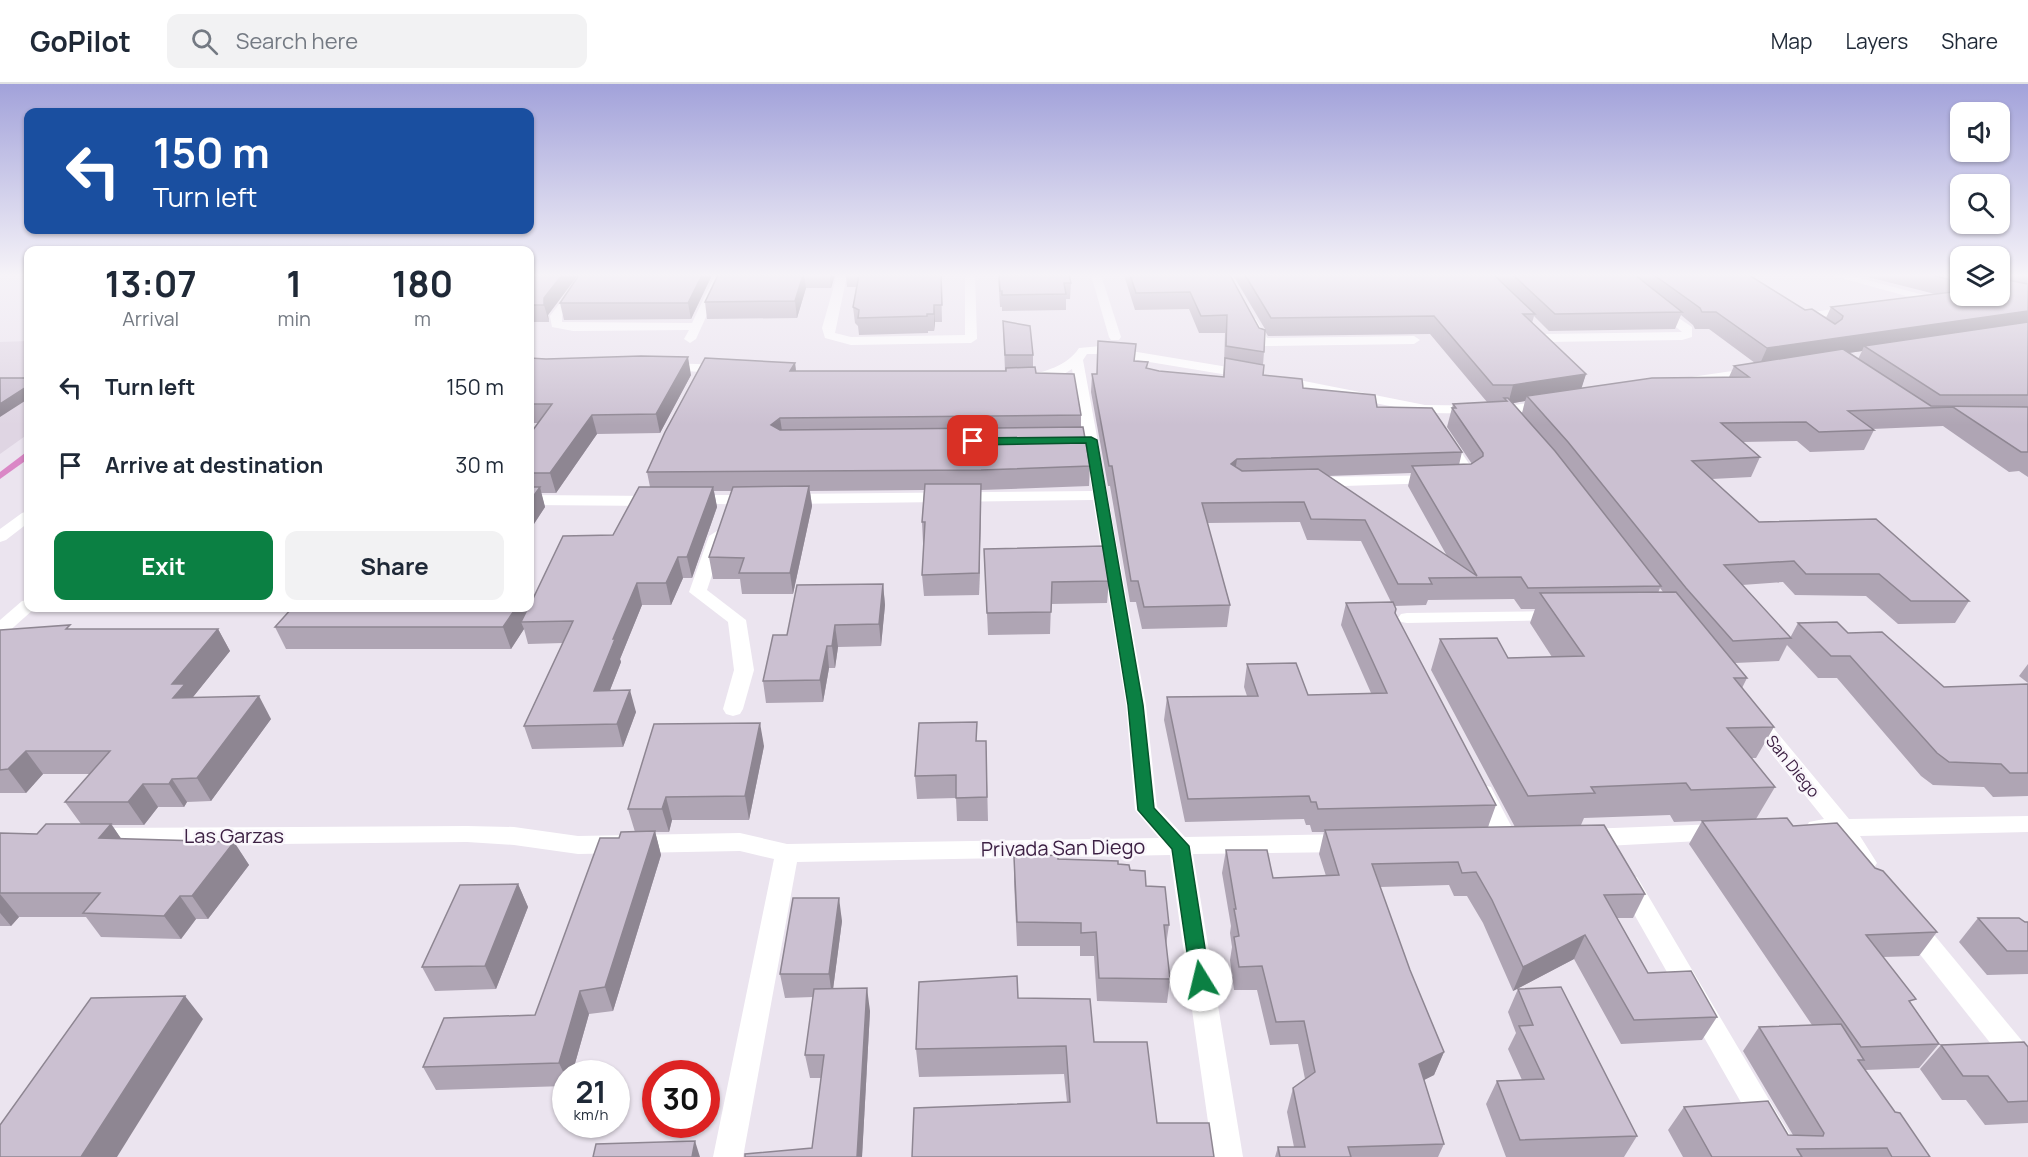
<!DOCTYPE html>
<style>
:root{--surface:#fff;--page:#f2f2f3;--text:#1f2937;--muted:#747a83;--line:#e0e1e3;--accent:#0b8043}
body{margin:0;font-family:Manrope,sans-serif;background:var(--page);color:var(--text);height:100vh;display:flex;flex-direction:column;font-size:22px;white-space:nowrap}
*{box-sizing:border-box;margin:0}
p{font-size:20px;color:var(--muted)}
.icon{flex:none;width:33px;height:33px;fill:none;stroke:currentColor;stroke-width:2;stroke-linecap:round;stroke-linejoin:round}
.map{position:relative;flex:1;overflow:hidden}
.details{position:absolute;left:24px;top:162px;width:510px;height:366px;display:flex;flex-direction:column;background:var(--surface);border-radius:12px;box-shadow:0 2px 4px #0004}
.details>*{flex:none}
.guide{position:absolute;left:24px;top:24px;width:510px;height:126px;border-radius:12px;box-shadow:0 2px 4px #0004;background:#1a4fa0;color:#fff;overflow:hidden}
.fabs{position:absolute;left:1950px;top:18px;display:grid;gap:12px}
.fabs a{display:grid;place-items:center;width:60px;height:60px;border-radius:12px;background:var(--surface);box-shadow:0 2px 4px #0004;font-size:30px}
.speed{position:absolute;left:552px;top:976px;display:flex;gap:12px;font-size:30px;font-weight:700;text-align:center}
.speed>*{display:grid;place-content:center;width:78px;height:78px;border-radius:50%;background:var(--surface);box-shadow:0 2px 4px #0004;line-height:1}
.speed small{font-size:15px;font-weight:400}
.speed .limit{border:9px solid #d22;background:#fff;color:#111}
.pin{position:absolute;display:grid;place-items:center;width:51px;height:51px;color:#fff;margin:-26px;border-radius:12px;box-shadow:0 3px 9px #0006}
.me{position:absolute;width:66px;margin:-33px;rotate:351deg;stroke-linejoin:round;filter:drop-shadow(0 0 4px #0008)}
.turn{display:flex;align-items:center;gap:21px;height:126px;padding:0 30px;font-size:27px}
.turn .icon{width:78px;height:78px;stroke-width:2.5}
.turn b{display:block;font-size:42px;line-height:51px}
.eta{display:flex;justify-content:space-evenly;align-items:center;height:102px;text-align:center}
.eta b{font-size:36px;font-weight:700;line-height:42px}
.cta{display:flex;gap:12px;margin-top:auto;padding:12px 30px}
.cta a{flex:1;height:69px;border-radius:12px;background:var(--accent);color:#fff;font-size:24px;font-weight:700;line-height:69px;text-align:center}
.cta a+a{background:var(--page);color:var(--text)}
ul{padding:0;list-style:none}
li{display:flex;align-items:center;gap:18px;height:78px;padding:0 30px}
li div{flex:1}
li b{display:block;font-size:22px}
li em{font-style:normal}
header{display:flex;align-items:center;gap:36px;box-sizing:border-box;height:84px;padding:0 30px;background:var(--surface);border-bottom:2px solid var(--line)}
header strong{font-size:28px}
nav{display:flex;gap:33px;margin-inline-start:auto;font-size:21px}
.search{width:420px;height:54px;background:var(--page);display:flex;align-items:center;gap:15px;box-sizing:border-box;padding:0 21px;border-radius:12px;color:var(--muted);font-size:22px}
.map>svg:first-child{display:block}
</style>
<header>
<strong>GoPilot</strong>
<div class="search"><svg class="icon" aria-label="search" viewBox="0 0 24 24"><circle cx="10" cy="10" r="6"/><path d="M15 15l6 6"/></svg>Search here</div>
<nav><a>Map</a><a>Layers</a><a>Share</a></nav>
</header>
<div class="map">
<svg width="2028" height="1073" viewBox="0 0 2028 1073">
<rect width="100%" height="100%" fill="#ebe4ef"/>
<polygon fill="#dfd5e3" points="28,257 28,350 0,370 0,258"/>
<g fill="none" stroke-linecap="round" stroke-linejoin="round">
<polygon fill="#da87c6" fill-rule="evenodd" points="25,369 28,369 28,375 0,395 0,388"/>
<g fill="#fff" fill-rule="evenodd">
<polygon points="581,191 591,191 562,232 562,238 692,239 715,191 725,191 696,255 690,259 684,255 689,246 573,247 552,243 550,232"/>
<polygon points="837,191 847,191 835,249 851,253 965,251 965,191 975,191 977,255 971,259 851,261 825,254 822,244"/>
<polygon points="1091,191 1101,191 1121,253 1119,256 1111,256 1109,253"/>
<polygon points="1830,191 1848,191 1943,216 1945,218 1939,221"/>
<polygon points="1658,220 1692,243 1692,253 1682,256 1546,258 1540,254 1546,250 1682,248 1654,225 1652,223"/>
<polygon points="1852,222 1856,223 1856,227 1801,236 1795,233 1801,230"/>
<polygon points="1252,234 1256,235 1267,254 1414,252 1420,256 1414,260 1263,262 1257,258 1246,237"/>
<path d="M1101,262L1246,286L1252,290L1246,294L1101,270H1087L1083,276L1146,621L1157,723L1185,753L1346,750L1354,753L1357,759L1354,765L1346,768L1193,770L1243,1073H1213L1170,771L797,778L743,1073H713L774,775L740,767L578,770L514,761L467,758L95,762L87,759L84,753L87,747L95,744L467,742L514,743L578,752L740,749L787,760L1159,754L1135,726L1126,621L1093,416L787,420L779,415L787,410L1092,407L1072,285L1064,290L1029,300L1023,296L1024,293C1045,287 1066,283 1079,264Z"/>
<polygon points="668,279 724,281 730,285 724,289 664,286 662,283"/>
<polygon points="1753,284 1757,285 1759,288 1757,291 1691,301 1685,297 1691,293"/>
<polygon points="1279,292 1425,321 1508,322 1546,316 1553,320 1546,324 1508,330 1425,329 1274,299 1273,296 1274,293"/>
<polygon points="1446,352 1451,353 1476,390 1465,398 1314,403 1306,398 1314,393 1457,391 1461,389 1439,356"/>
<polygon points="530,411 655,412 663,417 655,422 530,421"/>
<polygon points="691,411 753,411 761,416 753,421 686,419 683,416"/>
<polygon points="28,427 28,439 6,456 0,458 0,445 22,429"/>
<polygon points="717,447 725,452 707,506 746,536 754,586 743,625 740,630 733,632 726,630 723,625 734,586 728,538 689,508 709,452"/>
<polygon points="28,516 28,524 34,525 6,550 0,552 0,536 22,517"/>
<polygon points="1557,527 1563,528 1566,532 1563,536 1407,539 1401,538 1398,534 1401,530 1407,529"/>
<polygon points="1754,627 1761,629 1849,735 2028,732 2028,748 1860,752 1877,779 1873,785 1865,788 1857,785 1837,752 1817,752 1809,750 1806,744 1809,738 1824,735 1747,639 1744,634 1747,629"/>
<polygon points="1483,701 1491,703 1494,709 1518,755 1515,761 1507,764 1499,761 1496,755 1472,709 1475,703"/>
<polygon points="1718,740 1726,742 1729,748 1726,754 1718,756 1587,763 1579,760 1576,754 1579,748 1587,745"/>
<polygon points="1629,791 1637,793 1803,1073 1772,1073 1617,800 1621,793"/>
<polygon points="1912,832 1921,835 2028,964 2028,998 2018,994 1903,849 1900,842 1903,835"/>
</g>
</g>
<g fill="#afa5b4" fill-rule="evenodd">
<polygon points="530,191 578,191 548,231 549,238 530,238"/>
<polygon points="712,191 691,235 564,236 560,219"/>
<polygon points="718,191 835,191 831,204 806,204 797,234 707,235 705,218"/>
<polygon points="846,191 941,191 942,238 935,238 934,247 928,247 928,249 859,251 858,242 855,239 853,223 856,203 847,203"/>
<polygon points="998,191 1069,191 1071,199 1070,215 1066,215 1066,226 1002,227 1002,223 1000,223"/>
<path d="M1124,191H1230L1259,244L1265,245L1233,191H1749L1805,226L1826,234L1831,223L1935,210L1860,191H1960V212H2000V191H2028V393L2019,387L2009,388L1943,342L1872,345L1874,346L1864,366L1810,368L1797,357L1743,358L1760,373L1751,393L1712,395L1759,438L1969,517L1955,539L1898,540L1866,512L1795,511L1783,498L1742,501L1790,554L1798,539L1848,549L1944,603L2028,600V712L1993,713L1984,703L1933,701L1921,692L1837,594H1818L1787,561L1779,577L1735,579L1747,594L1742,604L1774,643L1756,674H1752L1775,703L1756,735L1793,742L1875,784L1937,848L1919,872L1883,873L1911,920L1939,960L1919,984L1865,986L1895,1028L1930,1073H1683L1668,1046L1684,1023L1788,1051H1793L1743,967L1759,943L1812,941L1689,760L1702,737L1674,738L1670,731L1584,734L1581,741L1645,810L1633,834H1617L1648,889L1717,933L1702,956L1621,960L1574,875L1513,907L1483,839L1467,812H1454L1449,801L1380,803L1410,886L1444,968L1434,991L1424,996L1444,1060L1438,1073H1275L1278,1063H1294L1287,1028L1293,1004L1305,995L1298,960L1270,961L1257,906H1234L1230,876L1232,863L1230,849L1231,842L1222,789L1226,766L1273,794L1326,792L1319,770L1324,748H1312L1310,741H1306L1304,735L1185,738L1164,636L1167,613L1247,612L1244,603L1247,580L1308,611L1371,609L1341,541L1346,519L1391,518L1361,457L1307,456L1300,438L1207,439L1230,521L1227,543L1142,545L1136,518H1130L1110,402H1108L1091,308L1092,290H1096L1135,277L1148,278L1147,284L1159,287L1223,293L1224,280L1225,249H1199L1189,225L1135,226ZM1681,231L1693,241L1695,245H1709L1755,279L1734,282L1729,293L1581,304L1586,290L1532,239L1534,232L1549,247L1675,245ZM1265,247L1268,252L1430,250L1487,318L1453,320L1447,343L1472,380L1459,381L1462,368L1377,323L1303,304L1263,291V281L1264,268ZM1862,267L1858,275L1849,269ZM1525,317L1522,329L1513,319ZM1411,389L1408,402L1447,472L1328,392ZM1660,504L1663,508L1658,509ZM1514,515L1521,525H1535L1530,539L1552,573L1508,574L1440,555L1431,586L1515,743H1488L1496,721L1395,530L1394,522L1426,521L1428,516Z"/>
<polygon points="1003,237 1033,271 1033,283 1036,289 1081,331 1081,343 1090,382 1089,402 981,406 979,511 924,512 922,491 924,459 923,459 922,438 924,406 810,407 812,422 793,510 742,510 740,495 713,495 709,473 732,407 714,407 717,423 692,494 683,494 671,521 642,521 620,575 621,578 610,606 636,628 623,663 532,665 524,642 563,559 528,560 524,545 511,565 286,565 275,543 526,524 527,527 613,451 650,403 647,388 795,279 796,287 1005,287"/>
<polygon points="530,274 691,291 660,349 597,350 556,409 541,409 545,423 530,446 530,350 538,339 530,339"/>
<polygon points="984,465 1109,497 1107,519 1051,520 1050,550 988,551"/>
<polygon points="883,500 885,521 881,562 838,563 835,584 829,584 823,618 766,619 763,597 787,551"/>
<polygon points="73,545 218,545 230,567 193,613 194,614 271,635 211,717 187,718 184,723 158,723 144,741 112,741 121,755 234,758 249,781 208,835 196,835 181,855 101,853 86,833 19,833 11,842 0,842 0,749 37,750 81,740 65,718 90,690 43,690 26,709 0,709 0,546"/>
<polygon points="2028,580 2028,599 2019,592"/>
<polygon points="977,657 986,657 988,737 957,737 956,714 917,715 915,692"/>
<polygon points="764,662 749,736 672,736 669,748 655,748 661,771 613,927 589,930 572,990 566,990 566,1002 436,1006 423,983 535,931 619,754 635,748 628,725"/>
<polygon points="1014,773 1058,775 1118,780 1130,786 1146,802 1169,841 1166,861 1170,895 1167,919 1097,917 1094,872 1080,872 1080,862 1017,862 1014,797"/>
<polygon points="518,800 528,823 496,905 435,907 422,883"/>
<polygon points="1978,834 2028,838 2028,890 1987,891 1959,858"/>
<polygon points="842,837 833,905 870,927 862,1073 745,1073 812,1064 821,994 810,994 805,971 813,913 785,914 780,890"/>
<polygon points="1518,905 1637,1052 1624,1073 1506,1073 1486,1020 1497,997 1522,996 1508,965 1516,949 1508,928"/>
<polygon points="1018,914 1094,958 1157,1039 1214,1073 1067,1018 1064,990 919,993 916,965"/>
<polygon points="1941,961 2028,963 2028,1039 1985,1041 1966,1016 1942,1016 1920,985"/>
</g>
<g fill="#8e8692">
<polygon points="562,191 578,191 548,231 549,238 544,221 544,214"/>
<polygon points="702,191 712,191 691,235 688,219"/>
<polygon points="803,191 804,191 806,204 797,234 795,217"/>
<polygon points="830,191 835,191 831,204"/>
<polygon points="934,221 935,238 934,247"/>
<polygon points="2028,227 2028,243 1864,262 1862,267 1759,282 1767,264"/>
<polygon points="688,273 691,291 660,349 656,330"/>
<polygon points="795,279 797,297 790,287"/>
<polygon points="1586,290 1580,309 1527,312 1525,317 1508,320 1513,301"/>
<polygon points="28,302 28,315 0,333 0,320"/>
<polygon points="592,331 597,350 556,409 550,389"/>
<polygon points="780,334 783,353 771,341"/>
<polygon points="1237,375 1234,395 1231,380"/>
<polygon points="981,400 981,420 979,511 979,489"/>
<polygon points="809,402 812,422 793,510 790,489"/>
<polygon points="540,403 545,423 530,446 530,417"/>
<polygon points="713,403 717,423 692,494 687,473"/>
<polygon points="678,473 683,494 671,521 666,499"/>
<polygon points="637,499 642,521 620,575 621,578 601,629 594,607 613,555"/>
<polygon points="883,500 885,521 881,562 879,540"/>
<polygon points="516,524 526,524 529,535 521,538 524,545 511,565 503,543"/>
<polygon points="835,541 838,563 835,584 832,562"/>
<polygon points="218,545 230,567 193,613 198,622 173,614 172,600"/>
<polygon points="827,562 829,584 823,618 820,596"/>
<polygon points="630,606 636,628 623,663 617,640"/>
<polygon points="259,612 271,635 211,717 197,694"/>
<polygon points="760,639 764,662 749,736 745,712"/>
<polygon points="26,667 43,690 26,709 8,685"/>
<polygon points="172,695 187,718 184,723 169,700"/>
<polygon points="143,700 158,723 144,741 128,718"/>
<polygon points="666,713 672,736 669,748 662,725"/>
<polygon points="111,740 127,763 99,754"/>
<polygon points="655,747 661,771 613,927 605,903"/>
<polygon points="234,758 249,781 208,835 192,812"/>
<polygon points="518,800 528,823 496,905 485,882"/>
<polygon points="0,810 19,833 11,842 0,829"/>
<polygon points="180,812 196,835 181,855 164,832"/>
<polygon points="839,814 842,837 832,913 829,890"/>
<polygon points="1585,851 1574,875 1513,907 1523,883"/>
<polygon points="867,904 870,927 862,1073 857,1073"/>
<polygon points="580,907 589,930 572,990 566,990 566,994 559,979"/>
<polygon points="185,912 203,935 117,1073 81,1073"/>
<polygon points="1444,968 1434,991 1410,1003 1419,980"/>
<polygon points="695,1057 700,1073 692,1073"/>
</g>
<g fill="#cbc0d1" stroke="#8e8692" stroke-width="1.5">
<polygon points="530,191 562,191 544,214 544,221 530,221"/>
<polygon points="579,191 702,191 688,219 560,219"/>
<polygon points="718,191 803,191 795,217 705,218"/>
<polygon points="859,191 941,191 942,221 934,221 934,230 927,230 927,232 858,234 859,226 853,223"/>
<polygon points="999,191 1069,191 1071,199 1064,199 1066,210 1002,211 1002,207 1000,207"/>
<polygon points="1130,191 1230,191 1259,244 1265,246 1264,268 1226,262 1227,231 1201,232 1190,208 1136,209"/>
<polygon points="1245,191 1494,191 1535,230 1523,230 1586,290 1513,301 1493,301 1434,232 1271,234"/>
<polygon points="1513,191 1635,191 1682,228 1555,230"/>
<polygon points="1654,191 1749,191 1805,226 1812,225 1835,240 1842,235 1843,232 1831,223 1952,208 1960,210 1960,212 1966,212 1993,218 2001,213 2000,211 2000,191 2007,191 2008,196 2028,200 2028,227 1767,264 1716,228 1702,228 1700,224"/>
<polygon points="1932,191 1960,191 1960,198"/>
<polygon points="1003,237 1030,242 1033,271 1005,271"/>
<polygon points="2028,238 2028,311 1940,311 1864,262"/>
<polygon points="1098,257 1136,260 1134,277 1148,278 1146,284 1159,287 1224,293 1225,274 1264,281 1263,291 1302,295 1303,304 1375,311 1377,323 1432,324 1462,368 1237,375 1231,380 1242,387 1318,385 1477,492 1412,382 1471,380 1483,372 1483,369 1452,324 1456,324 1453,320 1507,317 1504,314 1508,314 1555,367 1661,502 1528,504 1521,493 1429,494 1432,500 1398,500 1365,436 1311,435 1304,418 1202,419 1230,521 1144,523 1138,497 1131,497 1112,382 1109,382 1092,290 1097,290"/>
<polygon points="1843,265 1931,322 2028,323 2028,368 2021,368 1953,323 1848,327 1874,346 1819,348 1806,338 1721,339 1760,373 1692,377 1759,438 1876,435 1969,517 1911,517 1879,490 1806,490 1794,477 1724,481 1791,554 1733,557 1686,504 1568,358 1527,312 1652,294 1749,293 1734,282"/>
<polygon points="641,272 688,273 656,330 592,331 550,389 530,389 530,350 552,320 530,320 530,274 546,275"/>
<polygon points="705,274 795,279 790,287 1006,287 1006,284 1035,283 1036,289 1074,290 1081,331 780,334 771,341 780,346 1083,343 1090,382 981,386 647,388 665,348"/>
<polygon points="0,294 28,294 28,302 0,320"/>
<polygon points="925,400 981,400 979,489 922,491 925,438 922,438"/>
<polygon points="809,402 790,489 739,489 744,474 709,473 733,403"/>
<polygon points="530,403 540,403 530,417"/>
<polygon points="639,403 713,403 687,473 678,473 666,499 637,499 613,555 615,555 594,607 630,606 617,640 524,642 573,537 521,538 528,524 530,524 530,521 563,452 613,451"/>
<polygon points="1103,462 1109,497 1052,498 1051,528 987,529 984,465"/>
<polygon points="883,500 879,540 835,541 832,562 827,562 820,596 763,597 773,551 787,551 797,501"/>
<polygon points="1676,508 1747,594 1734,594 1774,643 1727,644 1775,703 1691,706 1686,699 1591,703 1595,709 1528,712 1440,555 1497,554 1508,574 1584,572 1540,509"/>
<polygon points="1393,518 1396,525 1395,529 1496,721 1318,725 1316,718 1311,718 1309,712 1188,715 1167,613 1258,612 1247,580 1296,579 1308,611 1387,609 1346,519"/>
<polygon points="292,524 516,524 503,543 275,543"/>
<polygon points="1837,538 1848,549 1882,548 1944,603 2028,600 2028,689 2010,689 2001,680 1949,678 1937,669 1850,572 1831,572 1798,539"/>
<polygon points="70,541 66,545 218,545 172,600 185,600 173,614 259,612 197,694 172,695 169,700 143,700 128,718 65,718 110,667 26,667 8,685 0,686 0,546"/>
<polygon points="977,638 976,657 986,657 987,713 956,714 956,691 915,692 919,639"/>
<polygon points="760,639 745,712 666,713 662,725 628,725 654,640"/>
<polygon points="1787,734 1793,742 1837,739 1875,784 1883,787 1937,848 1866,851 1916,915 1909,917 1939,960 1861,963 1702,737"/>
<polygon points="46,740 111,740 99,754 234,758 192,812 180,812 164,832 83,829 100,809 0,809 0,749 37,750"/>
<polygon points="1604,741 1645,810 1604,811 1648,889 1691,887 1717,933 1634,936 1585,851 1523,883 1492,816 1476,788 1462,789 1458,778 1372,780 1410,886 1444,968 1419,980 1444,1060 1348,1063 1351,1073 1280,1073 1278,1063 1305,1063 1293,1004 1315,988 1304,937 1276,938 1262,882 1239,883 1234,853 1239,852 1234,825 1236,825 1226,766 1267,766 1273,794 1339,791 1325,746"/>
<polygon points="655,747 605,903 580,907 559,979 423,983 444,934 535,931 600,754 619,754 621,748"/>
<polygon points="1058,771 1058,775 1118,777 1118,780 1129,781 1130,786 1145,787 1146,802 1165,803 1169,841 1164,841 1170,895 1099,894 1096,848 1081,849 1081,839 1017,838 1014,773"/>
<polygon points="518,800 485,882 422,883 460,801"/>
<polygon points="793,814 839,814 829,890 780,890"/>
<polygon points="1978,834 2019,834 2025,838 2028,838 2028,867 2007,867"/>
<polygon points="1017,892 1018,914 1090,915 1094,958 1147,958 1157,1039 1209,1039 1214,1073 912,1073 914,1024 1070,1018 1066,962 916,965 919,898"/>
<polygon points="1561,903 1637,1052 1520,1056 1497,997 1544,995 1519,942 1533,941 1518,905"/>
<polygon points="867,904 857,1073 745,1073 745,1070 812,1064 824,971 805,971 814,905"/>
<polygon points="185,912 81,1073 0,1073 0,1041 91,914"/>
<polygon points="1841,940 1864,976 1858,976 1895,1028 1900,1029 1930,1073 1892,1073 1887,1064 1797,1065 1802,1073 1712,1073 1684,1023 1768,1017 1788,1051 1823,1052 1824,1049 1759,943"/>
<polygon points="2024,958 2028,963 2028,1017 2008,1018 1988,992 1963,992 1941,961"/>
<polygon points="695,1057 692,1073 593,1073 596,1060"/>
</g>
<linearGradient id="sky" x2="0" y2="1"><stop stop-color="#a2a2da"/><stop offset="0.56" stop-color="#f6f3f8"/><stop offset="1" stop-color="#f6f3f8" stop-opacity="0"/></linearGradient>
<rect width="2028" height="341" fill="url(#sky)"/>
<polygon fill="#0b8043" stroke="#07532c" stroke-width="1.5" points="1091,353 1097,356 1143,621 1154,724 1189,762 1210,896 1207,901 1201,904 1194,901 1191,896 1172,765 1138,726 1128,621 1086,359 973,361 967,357 973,354"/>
<g text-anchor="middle" stroke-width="5" stroke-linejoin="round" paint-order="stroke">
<g font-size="16" fill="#3d2144" stroke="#f9f6fb">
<text transform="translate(1793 682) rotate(51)" y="6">San Diego</text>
</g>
<g font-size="20" fill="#3d2144" stroke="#f9f6fb">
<text x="234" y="759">Las Garzas</text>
<text transform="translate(1063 764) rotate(-1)" y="7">Privada San Diego</text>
</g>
</g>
</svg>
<div class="fabs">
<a><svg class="icon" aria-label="sound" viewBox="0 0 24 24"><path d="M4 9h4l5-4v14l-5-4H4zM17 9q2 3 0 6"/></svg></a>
<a><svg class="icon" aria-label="search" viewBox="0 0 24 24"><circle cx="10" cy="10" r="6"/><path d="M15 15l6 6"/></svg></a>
<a><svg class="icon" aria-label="layers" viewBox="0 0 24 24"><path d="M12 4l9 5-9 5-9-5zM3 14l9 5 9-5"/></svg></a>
</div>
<div class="speed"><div>21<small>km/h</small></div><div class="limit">30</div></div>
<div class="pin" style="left:973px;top:357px;background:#d93025"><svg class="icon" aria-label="arrive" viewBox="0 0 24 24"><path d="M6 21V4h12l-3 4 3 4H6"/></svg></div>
<svg class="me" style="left:1201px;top:896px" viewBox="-20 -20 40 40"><circle r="19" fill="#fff"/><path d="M0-13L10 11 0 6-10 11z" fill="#0b8043"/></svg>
<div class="guide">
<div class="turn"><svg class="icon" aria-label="left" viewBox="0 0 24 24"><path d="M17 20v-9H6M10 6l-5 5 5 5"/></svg><div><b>150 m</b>Turn left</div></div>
</div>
<section class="details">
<div class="eta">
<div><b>13:07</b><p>Arrival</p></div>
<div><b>1</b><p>min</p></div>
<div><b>180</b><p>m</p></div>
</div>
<ul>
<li><svg class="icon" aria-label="left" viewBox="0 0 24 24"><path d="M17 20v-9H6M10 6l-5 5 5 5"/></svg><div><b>Turn left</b></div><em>150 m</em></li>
<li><svg class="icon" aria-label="arrive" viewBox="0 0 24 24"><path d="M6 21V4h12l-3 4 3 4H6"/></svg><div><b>Arrive at destination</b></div><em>30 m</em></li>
</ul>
<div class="cta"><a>Exit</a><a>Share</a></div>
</section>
</div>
